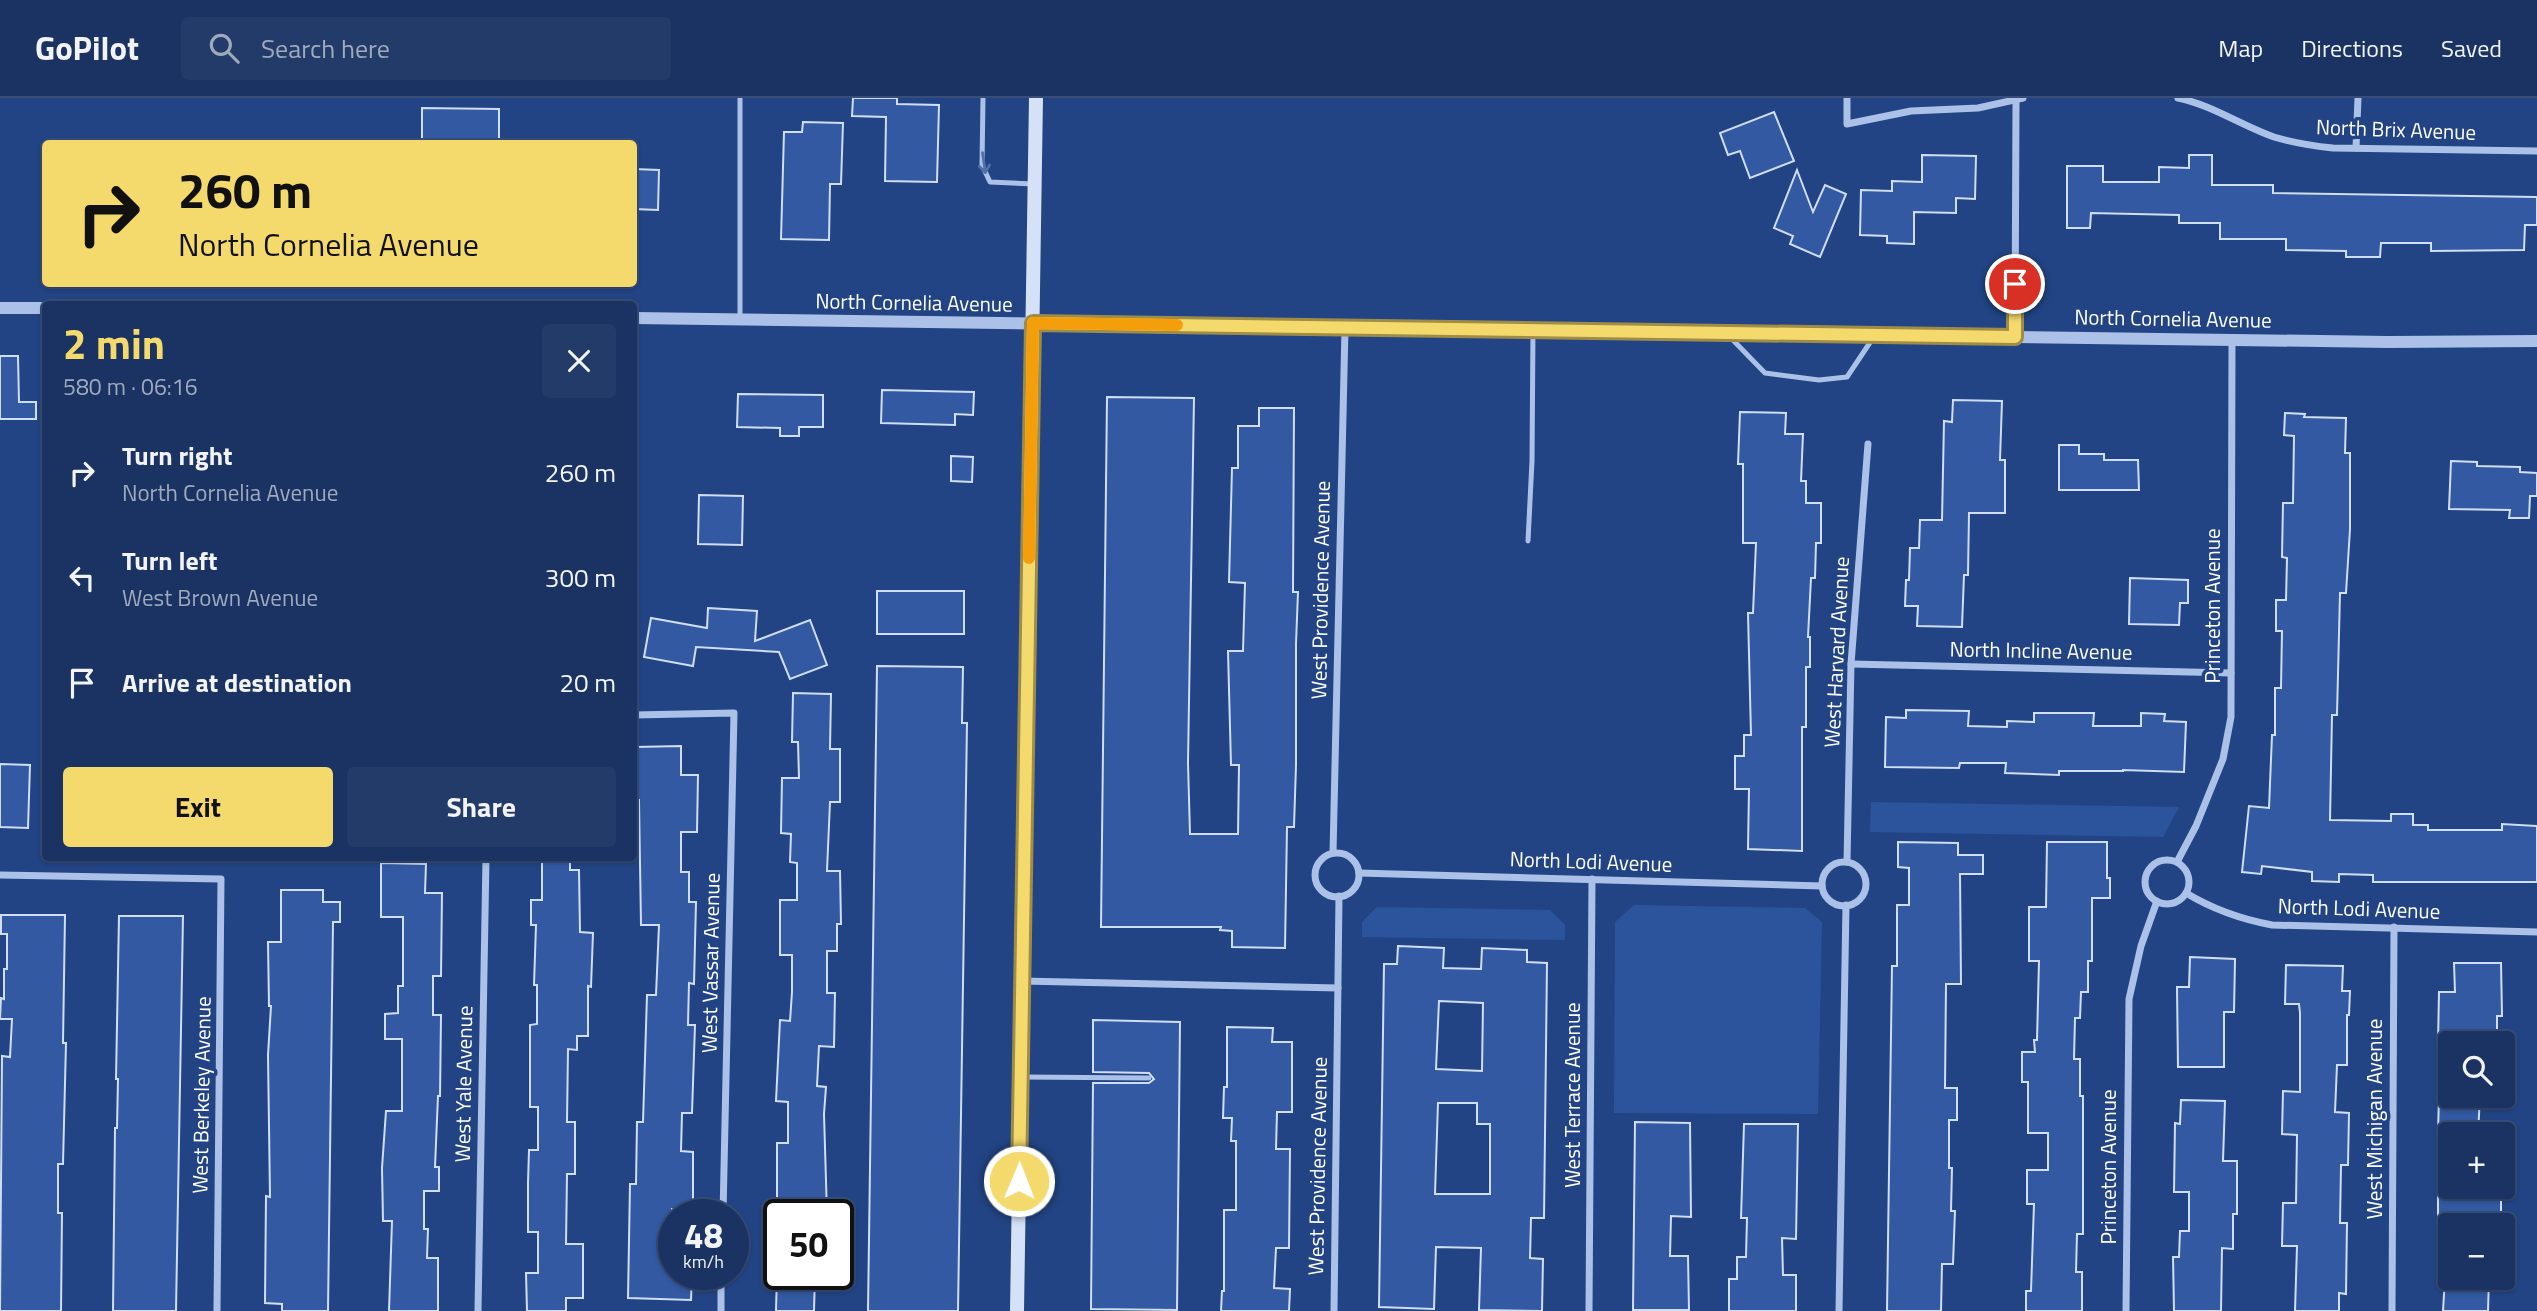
<!DOCTYPE html>
<meta charset="utf-8">
<style>
:root{--surface:#1a3363;--page:#233b69;--text:#f1f3f6;--muted:#9faabe;--line:#384e78;--accent:#f4d96d}
body{margin:0;font-family:"Titillium Web",sans-serif;background:var(--page);color:var(--text);height:100vh;display:flex;flex-direction:column;font-size:26px;white-space:nowrap}
*{box-sizing:border-box;margin:0}
p{font-size:23px;color:var(--muted)}
.icon{flex:none;width:38px;height:38px;fill:none;stroke:currentColor;stroke-width:2;stroke-linecap:round;stroke-linejoin:round}
.map{position:relative;flex:1;overflow:hidden}
.side{position:absolute;left:42px;top:203px;width:595px;height:560px;display:flex;flex-direction:column;background:var(--surface);border-radius:7px;box-shadow:0 2px 5px #0004,0 0 0 2px var(--line)}
.side>*{flex:none}
.banner{position:absolute;left:42px;top:42px;width:595px;height:147px;border-radius:7px;box-shadow:0 2px 5px #0004,0 0 0 2px var(--line);background:#f4d96d;color:#111;overflow:hidden}
.buttons{position:absolute;left:2438px;top:933px;display:grid;gap:14px}
.buttons a{display:grid;place-items:center;width:77px;height:77px;border-radius:7px;background:var(--surface);box-shadow:0 2px 5px #0004,0 0 0 2px var(--line);font-size:35px}
.speed{position:absolute;left:658px;top:1101px;display:flex;gap:14px;font-size:35px;font-weight:700;text-align:center}
.speed>*{display:grid;place-content:center;width:91px;height:91px;border-radius:50%;background:var(--surface);box-shadow:0 2px 5px #0004,0 0 0 2px var(--line);line-height:1}
.speed small{font-size:18px;font-weight:400}
.speed .limit{border:4px solid #111;border-radius:10px;background:#fff;color:#111}
.pin{position:absolute;display:grid;place-items:center;width:60px;height:60px;color:#fff;margin:-30px;border:4px solid #fff;border-radius:50%;box-shadow:0 2px 7px #0007}
.me{position:absolute;width:77px;margin:-38px;rotate:1deg;stroke-linejoin:round;filter:drop-shadow(0 0 5px #0008)}
.turn{display:flex;align-items:center;gap:24px;height:147px;padding:0 21px;font-size:32px}
.turn .icon{width:91px;height:91px;stroke-width:2.5}
.turn b{display:block;font-size:49px;line-height:60px}
.round{display:grid;place-items:center;flex:none;width:74px;height:74px;border-radius:7px;background:var(--page)}
.overview{display:flex;align-items:center;justify-content:space-between;height:119px;padding:0 21px}
h1{font-size:42px;font-weight:700;line-height:52px;color:var(--accent)}
.action{display:flex;gap:14px;margin-top:auto;padding:14px 21px}
.action a{flex:1;height:80px;border-radius:7px;background:var(--accent);color:#111;font-size:28px;font-weight:700;line-height:80px;text-align:center}
.action a+a{background:var(--page);color:var(--text)}
ul{padding:0;list-style:none}
li{display:flex;align-items:center;gap:21px;height:105px;padding:0 21px}
li div{flex:1}
li b{display:block;font-size:26px}
li em{font-style:normal}
header{display:flex;align-items:center;gap:42px;box-sizing:border-box;height:98px;padding:0 35px;background:var(--surface);border-bottom:2px solid var(--line)}
header strong{font-size:33px}
nav{display:flex;gap:38px;margin-inline-start:auto;font-size:24px}
.search{width:490px;height:63px;background:var(--page);display:flex;align-items:center;gap:18px;box-sizing:border-box;padding:0 24px;border-radius:7px;color:var(--muted);font-size:26px}
.map>svg:first-child{display:block}
</style>
<header>
<strong>GoPilot</strong>
<div class="search"><svg class="icon" aria-label="search" viewBox="0 0 24 24"><circle cx="10" cy="10" r="6"/><path d="M15 15l6 6"/></svg>Search here</div>
<nav><a>Map</a><a>Directions</a><a>Saved</a></nav>
</header>
<div class="map">
<svg width="2537" height="1213" viewBox="0 0 2537 1213">
<rect width="100%" height="100%" fill="#224484"/>
<g fill="#2c549c">
<polygon points="1871,704 2179,709 2163,739 1870,734"/>
<polygon points="1634,807 1805,810 1822,824 1818,1016 1614,1015 1615,824"/>
<polygon points="1377,809 1550,812 1565,827 1565,842 1362,839 1362,824"/>
</g>
<g fill="#3259a1" stroke="#cfddf6" stroke-width="2" fill-rule="evenodd">
<polygon points="853,0 897,0 897,6 939,7 937,84 885,83 886,19 852,18"/>
<polygon points="422,10 499,11 499,46 422,46"/>
<polygon points="1774,14 1794,63 1750,80 1740,53 1728,57 1720,35"/>
<polygon points="803,24 843,25 841,86 830,86 829,142 781,141 784,34 802,34"/>
<polygon points="1922,57 1976,58 1975,101 1956,100 1956,115 1914,114 1914,146 1887,145 1887,138 1860,137 1861,92 1892,93 1892,83 1922,84"/>
<polygon points="2189,57 2212,57 2212,87 2273,87 2273,95 2537,99 2537,127 2525,127 2524,152 2431,153 2431,145 2381,145 2380,159 2346,159 2346,153 2286,152 2286,141 2220,141 2220,125 2179,125 2179,117 2091,115 2090,130 2067,130 2067,68 2103,68 2103,84 2159,84 2159,69 2189,70"/>
<polygon points="634,71 659,72 658,112 634,111"/>
<polygon points="1797,72 1813,114 1825,87 1846,96 1820,159 1790,146 1793,138 1774,130"/>
<polygon points="0,258 18,258 19,304 36,304 36,321 0,321"/>
<polygon points="882,292 974,294 973,317 955,316 955,327 881,325"/>
<polygon points="738,296 823,297 823,329 799,329 799,338 780,338 780,330 737,329"/>
<polygon points="1107,299 1194,300 1188,665 1190,736 1238,736 1239,667 1231,667 1228,553 1243,553 1245,485 1229,484 1232,370 1238,370 1238,328 1259,328 1259,310 1294,310 1293,494 1298,494 1296,546 1296,667 1294,729 1287,729 1285,850 1232,849 1232,833 1220,832 1221,829 1101,829"/>
<polygon points="1953,302 2002,303 2000,362 2005,362 2005,415 1969,415 1968,477 1964,477 1962,529 1917,528 1918,508 1905,508 1906,482 1909,482 1910,450 1919,450 1920,422 1942,422 1944,323 1952,324"/>
<polygon points="1740,314 1786,315 1785,336 1803,336 1801,383 1806,383 1806,405 1821,405 1821,445 1816,445 1815,480 1811,480 1808,539 1810,539 1810,569 1806,569 1806,629 1802,629 1802,753 1748,751 1749,691 1735,691 1735,658 1744,658 1744,637 1751,637 1748,515 1753,515 1756,445 1743,445 1743,366 1738,366"/>
<polygon points="2285,315 2305,316 2304,319 2346,320 2345,355 2350,355 2350,431 2346,495 2340,495 2337,617 2332,617 2330,722 2391,723 2391,716 2413,716 2413,727 2428,727 2428,732 2502,732 2502,726 2537,728 2537,784 2373,784 2373,777 2339,776 2339,784 2312,783 2312,774 2262,768 2261,776 2242,774 2249,708 2269,710 2272,637 2275,637 2275,590 2281,590 2282,533 2276,533 2276,502 2286,502 2287,460 2282,459 2283,405 2293,405 2294,338 2284,337"/>
<polygon points="2059,347 2079,347 2079,356 2104,356 2104,362 2138,362 2139,392 2059,392"/>
<polygon points="951,358 973,359 972,384 951,383"/>
<polygon points="2451,363 2477,364 2477,368 2520,369 2520,374 2537,375 2537,398 2530,398 2529,420 2509,420 2510,412 2449,411"/>
<polygon points="699,397 743,398 742,447 698,446"/>
<polygon points="2130,480 2188,482 2188,505 2180,505 2179,527 2129,526"/>
<rect x="877" y="493" width="87" height="43"/>
<polygon points="708,510 757,513 755,543 810,522 827,567 790,581 779,554 696,549 693,568 644,559 651,520 707,530"/>
<polygon points="877,568 963,569 962,625 967,625 958,1213 868,1213"/>
<polygon points="793,595 831,596 830,651 840,651 840,704 830,704 827,773 840,773 841,826 837,826 837,853 827,853 827,895 835,895 834,949 819,948 817,988 826,989 824,1016 827,1116 777,1116 777,1045 788,1045 788,1004 776,1003 780,922 790,923 792,894 792,857 780,857 780,802 797,802 797,765 790,764 791,736 781,735 782,680 799,680 798,644 792,644"/>
<polygon points="1906,612 1969,613 1968,628 2007,629 2007,623 2034,624 2034,615 2094,615 2093,628 2141,628 2141,615 2165,616 2164,623 2186,624 2184,674 2123,672 2123,673 2059,673 2059,677 2005,675 2006,665 1960,665 1959,670 1885,669 1886,619 1906,620"/>
<polygon points="681,648 681,677 698,677 697,734 681,734 681,774 689,774 689,804 696,804 694,886 689,885 688,927 695,927 692,1015 682,1015 681,1053 693,1054 693,1111 672,1111 672,1148 674,1176 692,1177 691,1202 628,1200 630,1086 636,1086 637,1024 643,1024 647,897 656,897 659,827 641,827 639,702 636,702 635,649"/>
<polygon points="0,666 30,667 28,730 0,729"/>
<polygon points="1898,744 1958,745 1958,757 1983,757 1983,776 1960,776 1961,886 1946,886 1945,990 1957,990 1957,1022 1949,1022 1949,1070 1952,1070 1951,1113 1955,1113 1953,1166 1942,1166 1941,1213 1887,1213 1892,868 1897,868 1897,807 1909,807 1909,770 1898,769"/>
<polygon points="2047,744 2107,744 2107,780 2110,780 2110,800 2092,800 2092,863 2088,863 2088,894 2081,894 2080,920 2075,920 2074,961 2080,961 2080,998 2083,998 2083,1136 2077,1136 2076,1174 2082,1174 2082,1213 2026,1213 2026,1193 2031,1193 2034,1106 2027,1106 2027,1072 2048,1072 2048,1035 2028,1035 2028,984 2022,984 2022,954 2035,954 2034,942 2037,942 2039,863 2029,863 2029,809 2046,809"/>
<polygon points="542,760 570,760 570,772 579,772 580,834 593,835 591,889 588,888 588,938 577,938 577,952 568,951 567,1024 575,1024 575,1076 567,1076 566,1146 583,1146 583,1200 566,1200 566,1213 527,1213 526,1175 538,1175 538,1134 528,1134 528,1085 529,1052 538,1052 538,1009 530,1009 530,927 537,926 537,887 534,887 536,827 531,827 531,802 542,802"/>
<polygon points="381,765 426,766 425,795 442,795 441,878 433,878 433,917 441,917 440,998 438,998 435,1069 439,1069 439,1093 424,1093 424,1131 428,1131 427,1160 438,1160 438,1213 389,1213 392,1123 383,1123 382,1070 386,1013 402,1013 402,941 385,941 385,916 398,915 398,888 403,888 403,819 381,819"/>
<polygon points="281,792 323,792 323,804 340,804 340,824 333,824 328,1213 282,1213 282,1206 265,1205 266,1098 270,1099 268,957 271,908 269,908 268,844 281,844"/>
<polygon points="1,817 65,817 63,945 66,945 63,1066 58,1066 58,1115 62,1115 61,1213 0,1213 2,958 10,959 12,921 0,921 1,900 4,901 4,871 7,871 7,836 1,836"/>
<polygon points="119,818 183,818 176,1213 113,1213 115,1030 117,1030 118,981 116,981"/>
<path d="M1398,848L1444,850L1443,870L1481,871L1482,850L1527,852V864L1547,865L1544,1120H1531L1530,1160L1543,1161L1542,1213L1479,1212L1481,1150L1436,1149L1434,1211L1379,1209L1384,866H1397ZM1439,903L1483,905L1482,973L1436,971ZM1438,1005H1477V1026H1490V1096H1435Z"/>
<polygon points="2190,859 2235,861 2234,914 2224,914 2224,969 2178,969 2177,889 2189,889"/>
<polygon points="2454,865 2501,865 2502,918 2497,918 2497,945 2438,945 2439,894 2455,894"/>
<polygon points="2286,867 2343,868 2342,893 2350,893 2349,917 2347,917 2347,967 2337,967 2335,1014 2349,1015 2348,1067 2341,1067 2340,1125 2347,1125 2346,1196 2339,1195 2339,1213 2295,1213 2297,1148 2282,1148 2283,1105 2296,1105 2297,1037 2282,1036 2283,993 2300,994 2300,915 2299,906 2285,906"/>
<polygon points="1093,922 1180,924 1177,1212 1091,1211 1093,985 1149,985 1154,981 1149,975 1093,974"/>
<polygon points="1227,929 1273,930 1272,944 1292,944 1292,1014 1277,1014 1276,1051 1290,1051 1289,1150 1276,1150 1274,1190 1290,1191 1289,1213 1221,1213 1222,1193 1224,1193 1224,1112 1236,1112 1236,1043 1231,1043 1232,1020 1223,1020 1224,989 1227,989"/>
<polygon points="2439,998 2480,998 2478,1036 2438,1036"/>
<polygon points="2181,1002 2225,1003 2223,1063 2237,1063 2237,1116 2233,1116 2233,1151 2222,1150 2221,1213 2174,1213 2173,1159 2179,1159 2180,1133 2189,1133 2189,1094 2174,1094 2175,1025 2180,1026"/>
<polygon points="1635,1024 1690,1025 1691,1119 1671,1118 1670,1158 1688,1158 1689,1212 1633,1212"/>
<polygon points="1744,1026 1798,1026 1796,1141 1782,1140 1783,1177 1796,1177 1796,1213 1729,1213 1729,1181 1737,1181 1737,1159 1746,1159 1747,1120 1741,1120"/>
<rect x="2438" y="1088" width="63" height="39"/>
<polygon points="777,1176 815,1176 814,1213 776,1213"/>
<polygon points="2445,1180 2489,1180 2488,1213 2443,1213"/>
</g>
<g fill="none" stroke-linecap="round" stroke-linejoin="round">
<g stroke="#abc1e8" stroke-width="5">
<polyline points="740,0 740,221"/>
<polyline points="983,0 982,67 990,84 1034,86"/>
<polyline points="1728,237 1765,275 1819,282 1847,279 1873,240"/>
<polyline points="1528,443 1532,363 1533,232"/>
<polyline points="1023,979 1149,980"/>
</g>
<g stroke="#abc1e8" stroke-width="7">
<polyline points="1847,0 1847,26 1911,13 1978,10 2023,0"/>
<path d="M2178,0C2212,7 2242,28 2274,39C2294,45 2313,48 2333,50L2537,53"/>
<polyline points="2356,50 2358,0"/>
<polyline points="2015,239 2016,2"/>
<polyline points="1851,566 2231,575"/>
<polyline points="634,617 734,615 723,1116"/>
<polyline points="1333,755 1345,230"/>
<circle cx="1337" cy="777" r="22"/>
<circle cx="2167" cy="784" r="22"/>
<polyline points="1847,764 1851,566 1868,346"/>
<polyline points="2177,764 2196,728 2223,661 2231,619 2232,241"/>
<circle cx="1844" cy="786" r="22"/>
<polyline points="1359,775 1822,788"/>
<polyline points="0,777 221,781 217,1213"/>
<path d="M2186,795C2214,812 2240,821 2272,827L2537,834"/>
<polyline points="1022,883 1338,890"/>
<polyline points="478,1213 486,760"/>
<polyline points="721,1213 721,1176"/>
<polyline points="1334,1213 1339,798"/>
<polyline points="1589,1213 1592,781"/>
<polyline points="1839,1213 1846,807"/>
<polyline points="2126,1213 2129,901 2141,848 2157,803"/>
<polyline points="2392,1213 2394,829"/>
</g>
<g stroke="#abc1e8" stroke-width="12">
<polyline points="0,210 46,210"/>
<polyline points="634,220 2388,244 2537,243"/>
</g>
<polyline stroke="#d5e1f7" stroke-width="14" points="1017,1213 1036,0"/>
</g>
<defs><path id="oneway-shaft" d="M-6 0H5M1.5-3L5.5 0L1.5 3" fill="none" stroke-width="1.6" stroke-linecap="round" stroke-linejoin="round" transform="scale(1.75)"/></defs>
<use stroke="#5270a7" href="#oneway-shaft" transform="translate(984 65) rotate(82)"/>
<g fill="none" stroke-linecap="round" stroke-linejoin="round">
<defs>
<polyline id="route" points="1019,1083 1033,225 2015,239 2015,186"/>
</defs>
<use href="#route" stroke="#9f8d47" stroke-width="18"/>
<use href="#route" stroke="#f4d96d" stroke-width="12"/>
<polyline stroke="#f59e0b" stroke-width="12" points="1029,460 1033,225 1177,227"/>
</g>
<g text-anchor="middle" stroke-width="7" stroke-linejoin="round" paint-order="stroke">
<g font-size="21" fill="#fff" stroke="#224484">
<text transform="translate(2396 32) rotate(2)" y="7">North Brix Avenue</text>
<text transform="translate(914 205) rotate(1)" y="7">North Cornelia Avenue</text>
<text transform="translate(2173 221) rotate(1)" y="7">North Cornelia Avenue</text>
<text transform="translate(1321 492) rotate(-89)" y="7">West Providence Avenue</text>
<text transform="translate(2213 508) rotate(-90)" y="7">Princeton Avenue</text>
<text transform="translate(2041 553) rotate(1)" y="7">North Incline Avenue</text>
<text transform="translate(1837 554) rotate(-87)" y="7">West Harvard Avenue</text>
<text transform="translate(1591 764) rotate(2)" y="7">North Lodi Avenue</text>
<text transform="translate(2359 811) rotate(2)" y="7">North Lodi Avenue</text>
<text transform="translate(711 865) rotate(-89)" y="7">West Vassar Avenue</text>
<text transform="translate(464 986) rotate(-89)" y="7">West Yale Avenue</text>
<text transform="translate(202 997) rotate(-89)" y="7">West Berkeley Avenue</text>
<text transform="translate(1573 997) rotate(-90)" y="7">West Terrace Avenue</text>
<text transform="translate(2375 1021) rotate(-90)" y="7">West Michigan Avenue</text>
<text transform="translate(1318 1068) rotate(-89)" y="7">West Providence Avenue</text>
<text transform="translate(2109 1069) rotate(-90)" y="7">Princeton Avenue</text>
</g>
</g>
</svg>
<div class="buttons">
<a><svg class="icon" aria-label="search" viewBox="0 0 24 24"><circle cx="10" cy="10" r="6"/><path d="M15 15l6 6"/></svg></a>
<a>+</a>
<a>−</a>
</div>
<div class="speed"><div>48<small>km/h</small></div><div class="limit">50</div></div>
<div class="pin" style="left:2015px;top:186px;background:#d93025"><svg class="icon" aria-label="arrive" viewBox="0 0 24 24"><path d="M6 21V4h12l-3 4 3 4H6"/></svg></div>
<svg class="me" style="left:1019px;top:1083px" viewBox="-20 -20 40 40"><circle r="17" fill="#f4d96d" stroke="#fff" stroke-width="3"/><path d="M0-11L8 9 0 5-8 9z" fill="#fff"/></svg>
<div class="banner">
<div class="turn"><svg class="icon" aria-label="right" viewBox="0 0 24 24"><path d="M7 20v-9h11M14 6l5 5-5 5"/></svg><div><b>260 m</b>North Cornelia Avenue</div></div>
</div>
<section class="side">
<div class="overview"><div><h1>2 min</h1><p>580 m · 06:16</p></div><a class="round"><svg class="icon" aria-label="close" viewBox="0 0 24 24"><path d="M6 6l12 12M18 6L6 18"/></svg></a></div>
<ul>
<li><svg class="icon" aria-label="right" viewBox="0 0 24 24"><path d="M7 20v-9h11M14 6l5 5-5 5"/></svg><div><b>Turn right</b><p>North Cornelia Avenue</p></div><em>260 m</em></li>
<li><svg class="icon" aria-label="left" viewBox="0 0 24 24"><path d="M17 20v-9H6M10 6l-5 5 5 5"/></svg><div><b>Turn left</b><p>West Brown Avenue</p></div><em>300 m</em></li>
<li><svg class="icon" aria-label="arrive" viewBox="0 0 24 24"><path d="M6 21V4h12l-3 4 3 4H6"/></svg><div><b>Arrive at destination</b></div><em>20 m</em></li>
</ul>
<div class="action"><a>Exit</a><a>Share</a></div>
</section>
</div>
